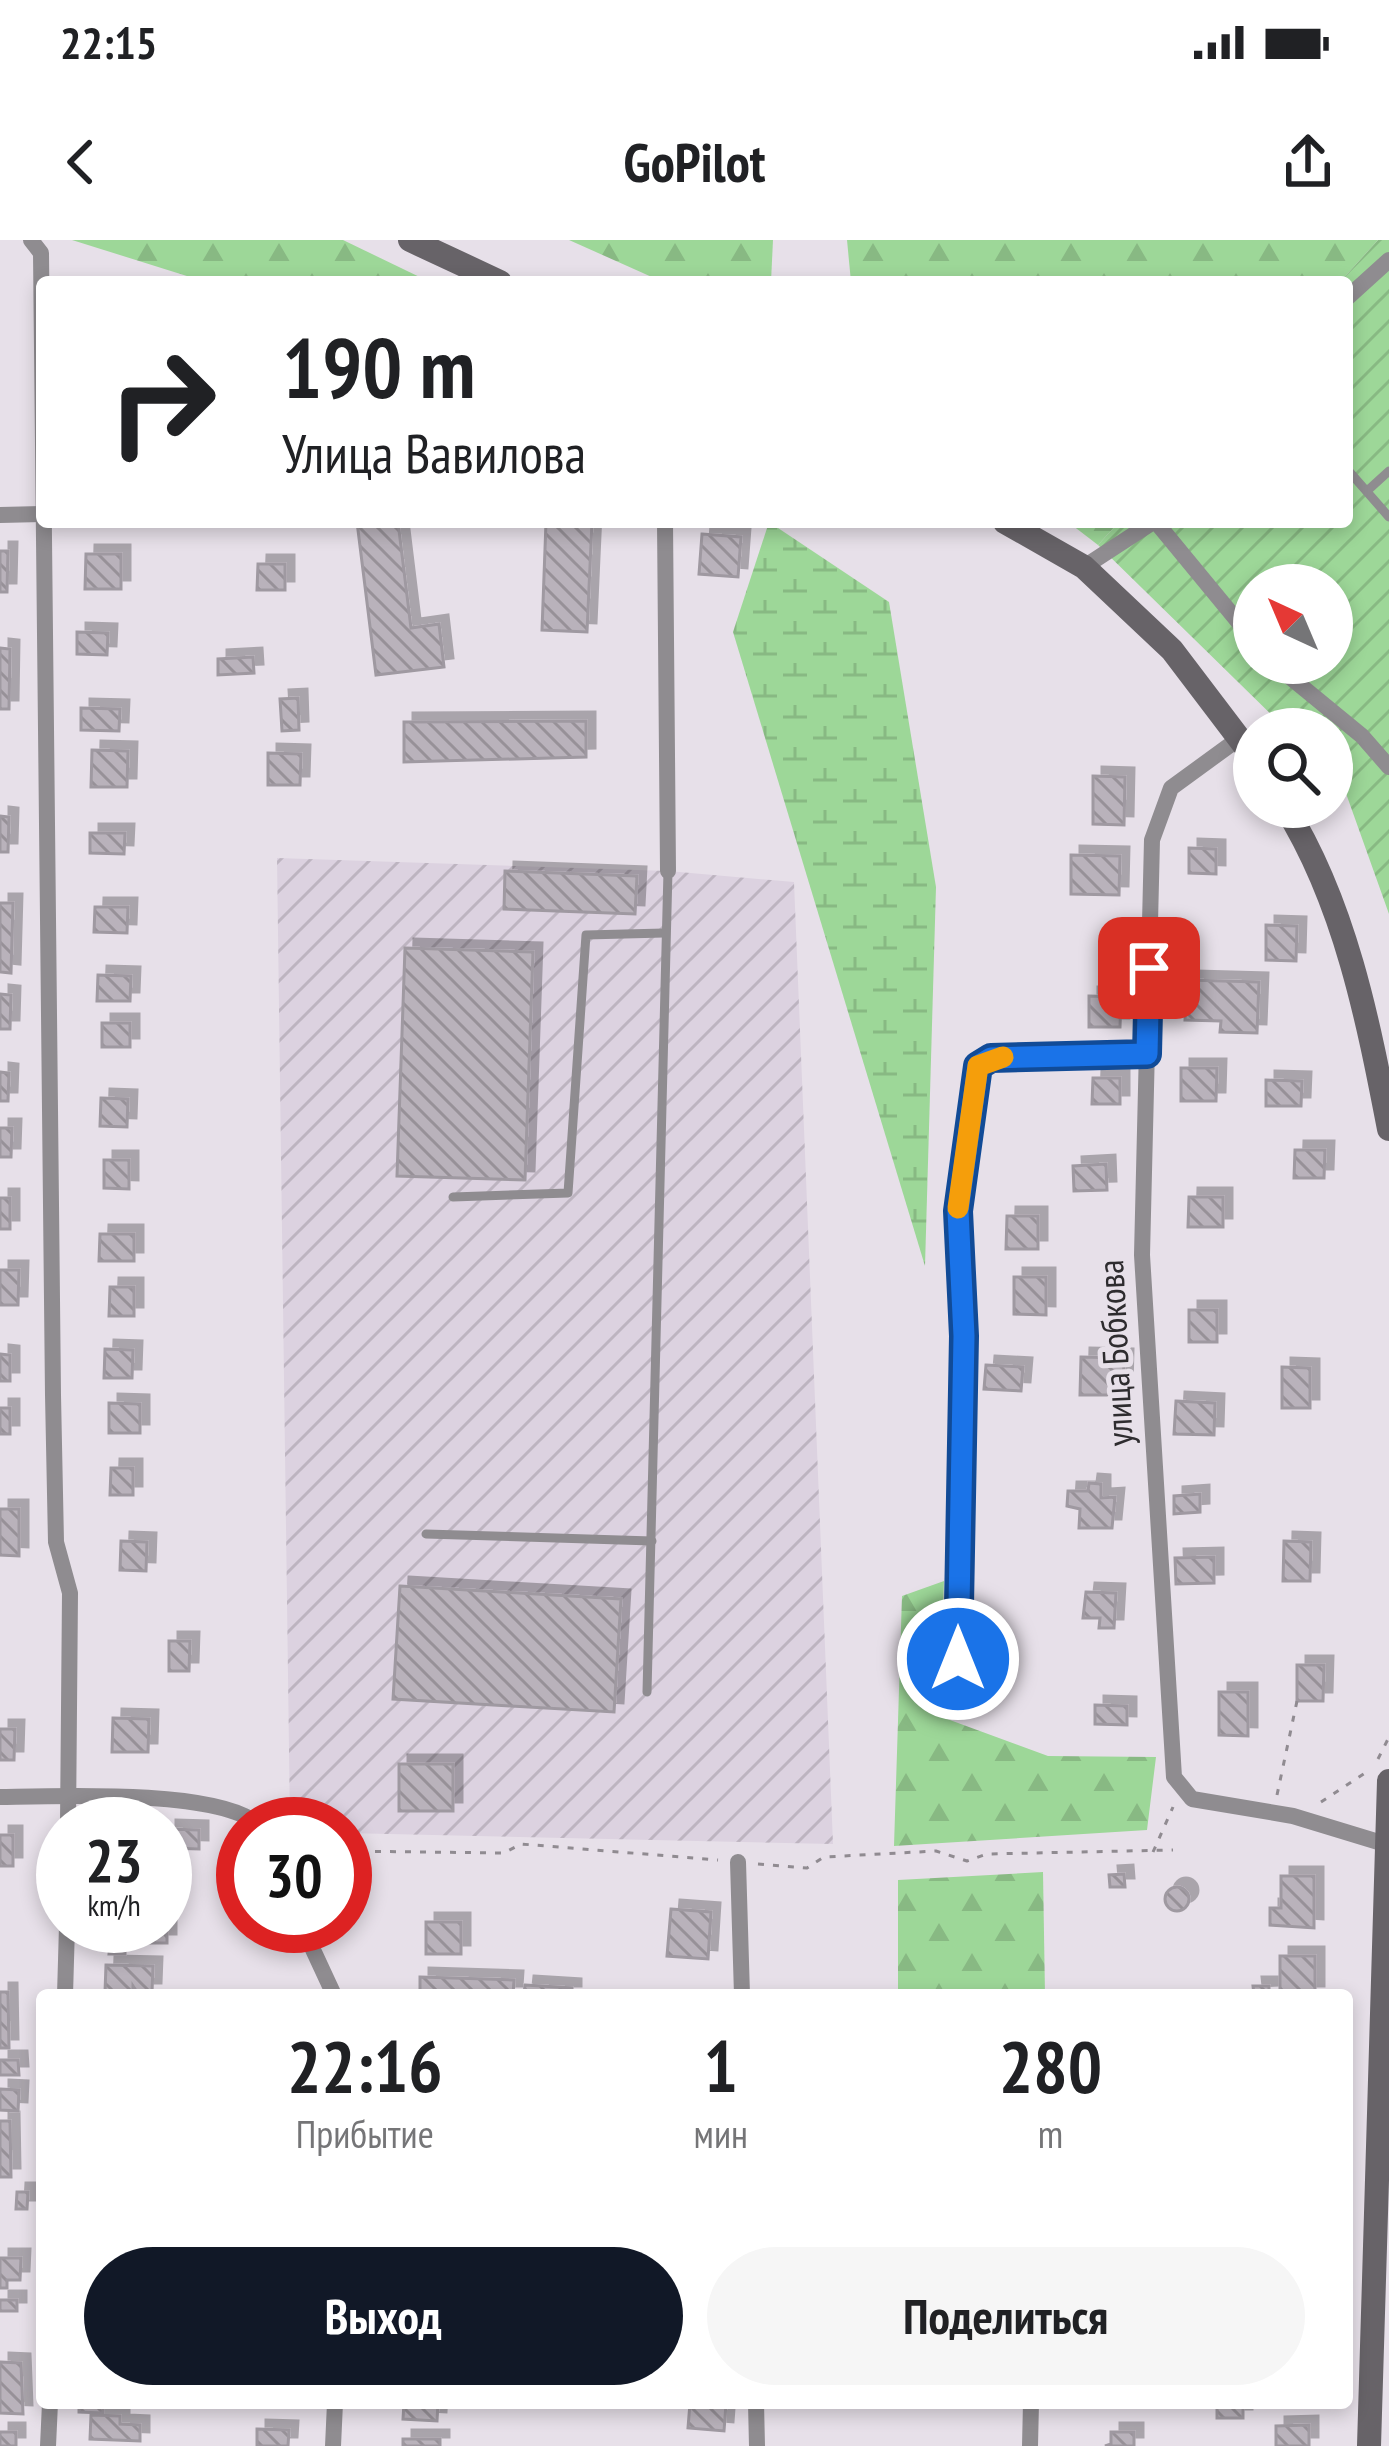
<!DOCTYPE html>
<html lang="ru">
<meta charset="utf-8">
<style>
:root{--surface:#fff;--page:#f6f6f6;--text:#202124;--muted:#757577;--accent:#111827}
body{margin:0;font-family:"PT Sans Narrow",sans-serif;background:var(--page);color:var(--text);height:100vh;display:flex;flex-direction:column;font-size:45px;white-space:nowrap}
*{box-sizing:border-box;margin:0}
p{font-size:39px;color:var(--muted)}
.icon{flex:none;width:66px;height:66px;fill:none;stroke:currentColor;stroke-width:2;stroke-linecap:round;stroke-linejoin:round}
.map{position:relative;flex:1;overflow:hidden}
.drawer{position:absolute;left:36px;top:1749px;width:1317px;height:420px;display:flex;flex-direction:column;background:var(--surface);border-radius:12px;box-shadow:0 6px 18px #0003}
.drawer>*{flex:none}
.guide{position:absolute;left:36px;top:36px;width:1317px;height:252px;border-radius:12px;box-shadow:0 6px 18px #0003;background:#fff;color:var(--text);overflow:hidden}
.needle{width:78px;rotate:316deg}
.controls{position:absolute;left:1233px;top:324px;display:grid;gap:24px}
.controls a{display:grid;place-items:center;width:120px;height:120px;border-radius:50%;background:var(--surface);box-shadow:0 6px 18px #0003;font-size:60px}
.speed{position:absolute;left:36px;top:1557px;display:flex;gap:24px;font-size:60px;font-weight:700;text-align:center}
.speed>*{display:grid;place-content:center;width:156px;height:156px;border-radius:50%;background:var(--surface);box-shadow:0 6px 18px #0003;line-height:1}
.speed small{font-size:30px;font-weight:400}
.speed .limit{border:18px solid #d22;background:#fff;color:#111}
.pin{position:absolute;display:grid;place-items:center;width:102px;height:102px;color:#fff;margin:-51px;border-radius:24px;box-shadow:0 6px 18px #0006}
.me{position:absolute;width:132px;margin:-66px;rotate:0deg;stroke-linejoin:round;filter:drop-shadow(0 0 9px #0008)}
.turn{display:flex;align-items:center;gap:42px;height:252px;padding:0 48px;font-size:54px}
.turn .icon{width:156px;height:156px;stroke-width:2.5}
.turn b{display:block;font-size:84px;line-height:102px}
.eta{display:flex;justify-content:space-evenly;align-items:center;height:204px;text-align:center}
.eta b{font-size:72px;font-weight:700;line-height:84px}
.button{display:flex;gap:24px;margin-top:auto;padding:24px 48px}
.button a{flex:1;height:138px;border-radius:72px;background:var(--accent);color:#fff;font-size:48px;font-weight:700;line-height:138px;text-align:center}
.button a+a{background:var(--page);color:var(--text)}
.status{display:flex;justify-content:space-between;align-items:center;height:84px;padding:0 60px;background:var(--surface);direction:ltr}
.status svg{height:33px;fill:currentColor}
header{display:flex;justify-content:space-between;align-items:center;height:156px;padding:0 48px;background:var(--surface);font-size:54px;font-weight:700}
.map>svg:first-child{display:block}
</style>
<div class="status"><b>22:15</b><svg viewBox="0 0 49 12"><path d="M0 12V9h3v3zM5 12V6h3v6zM10 12V3h3v9zM15 12V0h3v12zM26 1h20v11H26zM47 4h2v5h-2z"/></svg></div>
<header><svg class="icon" aria-label="back" viewBox="0 0 24 24"><path d="M15 5l-7 7 7 7"/></svg>GoPilot<svg class="icon" aria-label="share" viewBox="0 0 24 24"><path d="M12 15V3M7 8l5-5 5 5M5 13v7h14v-7"/></svg></header>
<div class="map">
<svg width="1389" height="2206" viewBox="0 0 1389 2206">
<defs>
<pattern id="industrial-furrows" width="10" height="10" patternUnits="userSpaceOnUse" patternTransform="scale(3)"><rect width="10" height="10" fill="#dcd2e0"/><path d="M-1 1l2-2M0 10L10 0M9 11l2-2" fill="none" stroke="#bdb4c0"/></pattern>
<pattern id="forest-firs" width="22" height="20" patternUnits="userSpaceOnUse" patternTransform="scale(3)"><rect width="22" height="20" fill="#9dd798"/><path d="M5 1l3.5 6h-7zM16 11l3.5 6h-7z" fill="#88b983"/></pattern>
<pattern id="wetland-marsh" width="20" height="14" patternUnits="userSpaceOnUse" patternTransform="scale(3)"><rect width="20" height="14" fill="#9dd798"/><path d="M1 5h8M5 5V1M11 12h8M15 12V8" fill="none" stroke="#88b983"/></pattern>
<pattern id="garden-furrows" width="10" height="10" patternUnits="userSpaceOnUse" patternTransform="scale(3)"><rect width="10" height="10" fill="#9dd798"/><path d="M-1 1l2-2M0 10L10 0M9 11l2-2" fill="none" stroke="#88b983"/></pattern>
<pattern id="building-back-hatch" width="6" height="6" patternUnits="userSpaceOnUse" patternTransform="scale(3)"><rect width="6" height="6" fill="#b9b2bb"/><path d="M-1 5l2 2M0 0l6 6M5-1l2 2" fill="none" stroke="#979198"/></pattern>
<filter id="shadow"><feDropShadow dx="9" dy="-9" stdDeviation="0" flood-color="#0004"/></filter>
</defs>
<rect width="100%" height="100%" fill="#e7e0e9"/>
<polygon fill="url(#industrial-furrows)" points="277,618 668,631 794,642 833,1604 345,1593 345,1584 290,1584"/>
<g fill="url(#forest-firs)">
<polygon points="72,0 343,0 430,42 206,42"/>
<polygon points="569,0 773,0 771,42 663,42"/>
<polygon points="847,0 1378,0 1340,42 851,42"/>
<polygon points="1068,282 1119,282 1098,305"/>
<polygon points="944,1341 939,1476 1048,1516 1156,1517 1147,1590 894,1606 902,1356"/>
<polygon points="1043,1632 1045,1755 898,1755 898,1640"/>
</g>
<polygon fill="url(#wetland-marsh)" points="769,282 889,362 936,647 925,1026 733,392"/>
<path fill="url(#garden-furrows)" fill-rule="evenodd" d="M1378,0H1389V674L1343,545L1332,535V489H1286L1098,305L1119,282H1347V42H1340ZM1254,345H1332V423H1254Z"/>
<g fill="url(#building-back-hatch)" stroke="#9f99a1" stroke-width="3" filter="url(#shadow)">
<polygon points="357,282 398,282 411,388 439,384 444,427 376,435"/>
<polygon points="546,282 592,282 587,392 542,390"/>
<polygon points="702,294 741,297 738,337 699,334"/>
<polygon points="0,311 8,311 7,352 0,352"/>
<polygon points="86,314 121,314 121,349 85,349"/>
<polygon points="258,324 285,324 285,350 257,350"/>
<polygon points="77,392 108,393 107,415 77,414"/>
<polygon points="0,408 10,409 9,469 0,469"/>
<polygon points="253,417 254,433 218,435 218,419"/>
<polygon points="298,458 299,490 282,491 280,459"/>
<polygon points="81,468 120,469 119,491 81,490"/>
<polygon points="586,481 586,517 404,522 404,482"/>
<polygon points="92,510 128,511 127,547 91,547"/>
<polygon points="268,513 301,514 300,545 268,545"/>
<polygon points="1093,536 1125,537 1124,585 1093,584"/>
<polygon points="0,576 9,577 8,612 0,612"/>
<polygon points="90,593 125,593 124,614 90,613"/>
<polygon points="1189,608 1216,609 1216,634 1189,633"/>
<polygon points="1071,615 1120,616 1119,655 1071,654"/>
<polygon points="505,631 637,636 635,674 504,669"/>
<polygon points="0,663 13,663 11,733 0,732"/>
<polygon points="95,667 128,667 127,693 94,692"/>
<polygon points="1266,685 1297,686 1296,721 1266,720"/>
<polygon points="405,708 533,712 525,940 397,936"/>
<polygon points="98,735 131,736 130,761 97,761"/>
<polygon points="1187,740 1259,742 1257,793 1220,792 1221,781 1185,780"/>
<polygon points="0,754 11,755 10,789 0,789"/>
<polygon points="1089,756 1121,757 1120,787 1089,787"/>
<rect x="102" y="783" width="28" height="24"/>
<polygon points="1181,828 1217,828 1216,861 1181,861"/>
<polygon points="0,832 9,833 8,861 0,861"/>
<polygon points="1093,838 1120,838 1120,864 1092,864"/>
<polygon points="1266,840 1302,841 1301,866 1266,866"/>
<polygon points="101,858 128,859 127,887 100,886"/>
<polygon points="0,888 12,888 11,917 0,917"/>
<polygon points="1295,910 1325,910 1324,938 1294,938"/>
<polygon points="104,920 129,920 129,949 104,948"/>
<polygon points="1106,924 1107,950 1074,951 1073,926"/>
<polygon points="1189,957 1223,957 1223,987 1188,987"/>
<rect x="0" y="958" width="10" height="31"/>
<polygon points="1007,976 1038,976 1038,1009 1006,1009"/>
<polygon points="100,994 134,994 134,1021 99,1021"/>
<polygon points="0,1030 19,1030 18,1065 0,1065"/>
<polygon points="1014,1037 1046,1037 1046,1075 1014,1074"/>
<polygon points="110,1047 134,1047 134,1076 109,1076"/>
<rect x="1189" y="1070" width="28" height="32"/>
<polygon points="105,1109 133,1110 132,1138 104,1138"/>
<polygon points="0,1114 10,1115 10,1141 0,1141"/>
<polygon points="1081,1117 1124,1118 1123,1155 1080,1155"/>
<polygon points="986,1125 1023,1127 1021,1151 984,1149"/>
<polygon points="1282,1127 1310,1128 1310,1168 1282,1168"/>
<polygon points="1176,1161 1215,1163 1214,1195 1174,1194"/>
<polygon points="109,1163 140,1164 140,1193 109,1193"/>
<rect x="0" y="1168" width="10" height="26"/>
<polygon points="111,1228 133,1228 133,1255 110,1255"/>
<polygon points="1089,1243 1101,1244 1101,1258 1115,1257 1112,1288 1079,1288 1080,1269 1067,1266 1068,1251 1088,1251"/>
<polygon points="1200,1254 1200,1272 1174,1274 1174,1256"/>
<polygon points="0,1269 19,1269 19,1316 0,1315"/>
<polygon points="121,1301 147,1302 146,1331 120,1330"/>
<polygon points="1284,1301 1311,1302 1310,1341 1283,1341"/>
<polygon points="1214,1317 1214,1343 1176,1344 1175,1318"/>
<polygon points="400,1346 621,1359 614,1472 393,1459"/>
<polygon points="1086,1352 1116,1353 1114,1388 1099,1388 1100,1378 1083,1378"/>
<polygon points="169,1401 190,1401 189,1431 169,1431"/>
<polygon points="1297,1425 1324,1425 1323,1461 1297,1461"/>
<polygon points="1219,1452 1248,1452 1248,1496 1219,1495"/>
<polygon points="1095,1465 1127,1466 1127,1485 1095,1484"/>
<polygon points="113,1478 149,1479 148,1512 112,1512"/>
<polygon points="0,1489 15,1489 14,1520 0,1520"/>
<rect x="399" y="1524" width="54" height="47"/>
<polygon points="167,1589 199,1590 199,1609 167,1608"/>
<rect x="0" y="1595" width="13" height="31"/>
<polygon points="1124,1634 1125,1647 1110,1647 1109,1635"/>
<polygon points="1281,1636 1314,1636 1314,1688 1270,1685 1270,1668 1281,1668"/>
<circle cx="1177" cy="1659" r="12"/>
<polygon points="671,1669 711,1672 708,1719 667,1716"/>
<rect x="426" y="1682" width="35" height="32"/>
<rect x="144" y="1690" width="23" height="13"/>
<polygon points="110,1703 125,1704 125,1714 109,1714"/>
<rect x="1280" y="1716" width="35" height="39"/>
<polygon points="106,1725 153,1726 152,1752 137,1752 133,1746 133,1755 105,1752"/>
<polygon points="420,1737 514,1740 513,1755 420,1755"/>
<polygon points="525,1745 572,1748 572,1755 524,1755"/>
<polygon points="1253,1746 1269,1746 1269,1754 1254,1755"/>
<polygon points="0,1752 8,1752 9,1808 0,1808"/>
<polygon points="0,1820 18,1820 19,1835 0,1835"/>
<polygon points="0,1849 19,1850 18,1871 0,1870"/>
<polygon points="0,1881 10,1881 11,1937 0,1937"/>
<polygon points="17,1952 28,1952 27,1969 16,1969"/>
<polygon points="0,2018 21,2018 20,2040 7,2040 7,2048 0,2048"/>
<rect x="0" y="2060" width="17" height="11"/>
<polygon points="0,2122 21,2123 23,2174 0,2173"/>
<polygon points="79,2163 103,2163 103,2173 79,2172"/>
<polygon points="404,2163 438,2163 437,2181 403,2179"/>
<polygon points="690,2163 726,2164 724,2191 688,2188"/>
<polygon points="1243,2166 1243,2178 1217,2178 1217,2167"/>
<polygon points="91,2175 120,2176 120,2184 140,2185 140,2201 90,2199"/>
<polygon points="1309,2185 1309,2206 1276,2206 1276,2186"/>
<polygon points="257,2189 289,2190 288,2206 257,2206"/>
<rect x="0" y="2192" width="16" height="14"/>
<polygon points="1111,2192 1134,2192 1134,2206 1105,2206 1111,2204"/>
<rect x="403" y="2199" width="37" height="7"/>
</g>
<g fill="none" stroke-linecap="round" stroke-linejoin="round">
<g stroke="#908b91" stroke-width="3" stroke-dasharray="6 9" stroke-linecap="butt">
<polyline points="1378,1519 1389,1497"/>
<polyline points="1277,1555 1297,1461"/>
<polyline points="1321,1562 1368,1531"/>
<polyline points="345,1611 504,1613 521,1604 718,1620"/>
<polyline points="1153,1612 1173,1567"/>
<polyline points="758,1624 807,1628 824,1617 936,1611 967,1621 987,1614 1173,1610"/>
</g>
<g stroke="#8f8c90" stroke-width="9">
<polyline points="1347,229 1389,277"/>
<polyline points="1367,251 1389,231"/>
<polyline points="453,957 568,953 586,695 664,693"/>
<polyline points="426,1294 652,1301"/>
<polyline points="647,1452 668,631"/>
</g>
<g stroke="#8f8c90" stroke-width="16">
<polyline points="31,0 41,13 53,1155 56,1302 70,1353 68,1584"/>
<polyline points="1347,58 1389,20"/>
<polyline points="0,275 42,274"/>
<polyline points="665,282 668,631"/>
<polyline points="1156,282 1254,401"/>
<polyline points="1084,327 1153,282"/>
<polyline points="1273,423 1362,496 1389,527"/>
<polyline points="1241,497 1171,548 1152,600 1142,1015 1174,1537 1192,1559 1293,1576 1385,1604"/>
<polyline points="958,1419 964,1097 958,971 978,826 991,817 1147,814"/>
<path d="M0,1557C56,1556 218,1549 257,1584"/>
<polyline points="738,1622 742,1755"/>
<polyline points="302,1686 334,1755"/>
<polyline points="65,1755 67,1686"/>
<polyline points="756,2163 757,2206"/>
<polyline points="48,2206 50,2163"/>
<polyline points="333,2206 335,2163"/>
<polyline points="1030,2206 1031,2163"/>
</g>
<g stroke="#676368" stroke-width="24">
<polyline points="410,0 500,42"/>
<polyline points="1005,282 1084,327 1172,410 1254,518"/>
<path d="M1285,567C1345,663 1368,780 1389,889"/>
<polyline points="1369,2206 1389,1541"/>
</g>
</g>
<g fill="none" stroke-linecap="round" stroke-linejoin="round">
<defs>
<polyline id="route" points="958,1419 964,1096 958,971 978,826 991,818 1147,814 1149,728"/>
</defs>
<use href="#route" stroke="#114b97" stroke-width="30"/>
<use href="#route" stroke="#1a73e8" stroke-width="21"/>
<polyline stroke="#f59e0b" stroke-width="21" points="958,968 978,826 1003,817"/>
</g>
<g text-anchor="middle" stroke-width="10" stroke-linejoin="round" paint-order="stroke">
<g font-size="36" fill="#2e2c2f" stroke="#e7e0e9">
<text transform="translate(1115 1113) rotate(-93)" y="13">улица Бобкова</text>
</g>
</g>
</svg>
<div class="controls">
<a><svg class="needle" viewBox="-14 -14 28 28"><path d="M0-13l5 13h-10z" fill="#e53935"/><path d="M0 13l5-13h-10z" fill="#757577"/></svg></a>
<a><svg class="icon" aria-label="search" viewBox="0 0 24 24"><circle cx="10" cy="10" r="6"/><path d="M15 15l6 6"/></svg></a>
</div>
<div class="speed"><div>23<small>km/h</small></div><div class="limit">30</div></div>
<div class="pin" style="left:1149px;top:728px;background:#d93025"><svg class="icon" aria-label="arrive" viewBox="0 0 24 24"><path d="M6 21V4h12l-3 4 3 4H6"/></svg></div>
<svg class="me" style="left:958px;top:1419px" viewBox="-20 -20 40 40"><circle r="17" fill="#1a73e8" stroke="#fff" stroke-width="3"/><path d="M0-11L8 9 0 5-8 9z" fill="#fff"/></svg>
<div class="guide">
<div class="turn"><svg class="icon" aria-label="right" viewBox="0 0 24 24"><path d="M7 20v-9h11M14 6l5 5-5 5"/></svg><div><b>190 m</b>Улица Вавилова</div></div>
</div>
<section class="drawer">
<div class="eta">
<div><b>22:16</b><p>Прибытие</p></div>
<div><b>1</b><p>мин</p></div>
<div><b>280</b><p>m</p></div>
</div>
<div class="button"><a>Выход</a><a>Поделиться</a></div>
</section>
</div>
